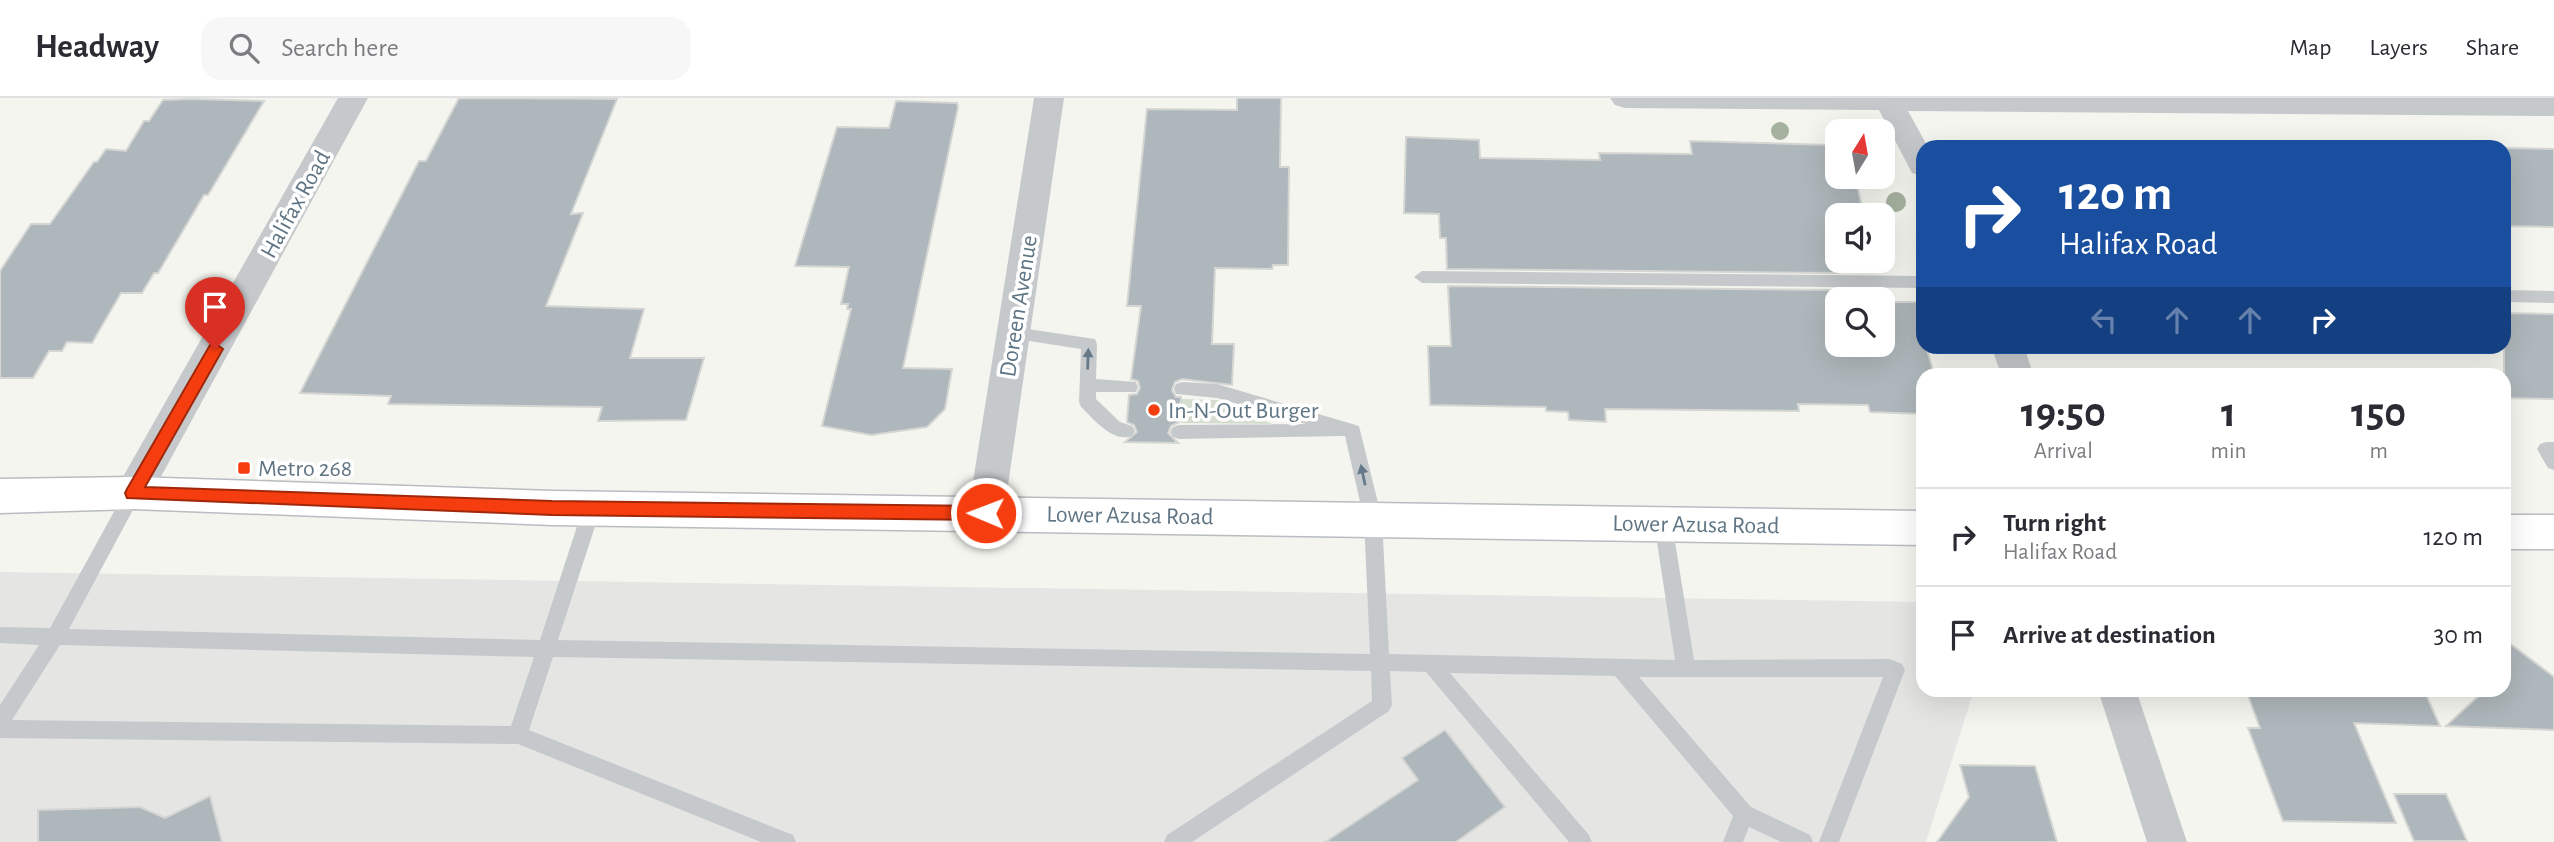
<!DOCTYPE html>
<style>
:root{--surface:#fff;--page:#f7f7f7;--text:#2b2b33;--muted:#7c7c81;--line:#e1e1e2}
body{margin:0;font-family:"Alegreya Sans",sans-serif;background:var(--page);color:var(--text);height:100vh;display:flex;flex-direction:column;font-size:26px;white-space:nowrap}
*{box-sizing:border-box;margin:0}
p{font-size:23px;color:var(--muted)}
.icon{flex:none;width:38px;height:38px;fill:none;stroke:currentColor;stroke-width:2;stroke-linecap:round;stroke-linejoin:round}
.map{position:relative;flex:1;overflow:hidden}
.side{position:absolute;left:1916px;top:270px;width:595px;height:329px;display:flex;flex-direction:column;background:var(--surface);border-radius:21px;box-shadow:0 7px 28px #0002}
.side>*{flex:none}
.hud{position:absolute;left:1916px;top:42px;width:595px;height:214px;border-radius:21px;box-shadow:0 7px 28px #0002;background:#1a4fa0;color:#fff;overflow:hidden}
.needle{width:46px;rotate:11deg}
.tools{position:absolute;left:1825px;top:21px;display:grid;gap:14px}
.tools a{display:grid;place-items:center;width:70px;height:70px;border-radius:14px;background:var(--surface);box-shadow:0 7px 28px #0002;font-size:35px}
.pin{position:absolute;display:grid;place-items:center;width:60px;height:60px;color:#fff;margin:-72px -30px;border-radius:50% 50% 50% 0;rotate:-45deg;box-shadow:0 0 7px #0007}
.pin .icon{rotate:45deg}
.me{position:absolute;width:77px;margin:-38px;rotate:271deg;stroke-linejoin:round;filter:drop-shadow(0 0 5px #0008)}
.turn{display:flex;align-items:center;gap:24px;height:147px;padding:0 28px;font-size:32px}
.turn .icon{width:91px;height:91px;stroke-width:2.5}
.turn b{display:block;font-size:49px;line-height:60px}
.lanes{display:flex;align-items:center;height:66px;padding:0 28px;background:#0003;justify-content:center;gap:35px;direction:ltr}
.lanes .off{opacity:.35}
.eta{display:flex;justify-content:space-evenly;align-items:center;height:119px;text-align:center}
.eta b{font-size:42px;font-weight:700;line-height:49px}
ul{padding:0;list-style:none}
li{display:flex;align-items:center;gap:21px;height:98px;padding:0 28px;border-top:2px solid var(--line)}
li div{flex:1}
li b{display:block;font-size:26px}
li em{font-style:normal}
header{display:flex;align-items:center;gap:42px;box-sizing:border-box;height:98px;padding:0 35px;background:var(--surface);border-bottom:2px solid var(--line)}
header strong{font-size:33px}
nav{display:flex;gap:38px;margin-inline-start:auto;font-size:24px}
.search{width:490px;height:63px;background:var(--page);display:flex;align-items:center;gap:18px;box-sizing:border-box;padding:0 24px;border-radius:21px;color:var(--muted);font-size:26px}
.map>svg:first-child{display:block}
</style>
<header>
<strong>Headway</strong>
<div class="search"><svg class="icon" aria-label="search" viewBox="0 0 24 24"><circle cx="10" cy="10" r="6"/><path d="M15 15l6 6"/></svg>Search here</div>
<nav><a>Map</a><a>Layers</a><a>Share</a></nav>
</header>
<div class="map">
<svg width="2554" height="744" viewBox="0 0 2554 744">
<rect width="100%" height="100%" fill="#f5f5ef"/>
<polygon fill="#e5e6e3" points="0,474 1923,504 1923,592 1974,592 1926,744 0,744"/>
<polygon fill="#d5ddd0" points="1181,301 1218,302 1272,326 1181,325"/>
<g fill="#aeb7bb" stroke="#d5d5d3" stroke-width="2">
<polygon points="459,0 617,1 571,116 583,115 546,208 644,211 630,260 704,260 686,322 598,323 602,309 388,306 391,298 300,295 419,63 426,63"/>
<polygon points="1237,0 1281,0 1280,69 1289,69 1288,167 1273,167 1272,171 1215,170 1212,246 1234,246 1232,287 1182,281 1175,284 1172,292 1176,299 1181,299 1179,324 1171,328 1168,335 1178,345 1125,344 1137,334 1134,327 1127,324 1129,297 1137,296 1140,290 1138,283 1131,281 1141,208 1127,208 1147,11 1237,12"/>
<polygon points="192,1 264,3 208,97 204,97 158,175 154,175 142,195 121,195 92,245 67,244 62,253 49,253 33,280 0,280 0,173 31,126 50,126 94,64 97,64 106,51 126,53 144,23 149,23 163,2"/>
<polygon points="896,3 957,5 958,9 903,270 952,271 945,311 927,329 871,337 822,328 851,211 847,211 848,206 841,206 849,169 795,168 837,29 889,30"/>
<polygon points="1406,39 1479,42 1480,60 1600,62 1599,55 1692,56 1690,43 1834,47 1838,79 1855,79 1864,117 1838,117 1838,175 1447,171 1446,140 1440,140 1439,116 1404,115"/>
<polygon points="2504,50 2554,51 2554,129 2504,128"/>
<polygon points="1448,188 1838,192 1838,247 1883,247 1883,204 1923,204 1923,248 1926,248 1934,276 1923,276 1923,316 1870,314 1868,307 1798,306 1799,313 1605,311 1606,324 1569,322 1568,314 1546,313 1546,309 1430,307 1428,248 1451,248"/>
<polygon points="2504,215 2554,216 2554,301 2504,300"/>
<polygon points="2504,541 2554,579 2554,632 2446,628 2485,592 2504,592"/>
<polygon points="2246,592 2424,592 2440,628 2354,625 2396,725 2283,723 2248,630 2260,630"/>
<polygon points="1445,632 1505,709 1456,744 1325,744 1418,682 1402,660"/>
<polygon points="1960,667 2035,668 2057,744 1937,744 1969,699"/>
<polygon points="2394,696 2446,696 2467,743 2414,743"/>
<polygon points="210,698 222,744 38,744 38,712 140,709 165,720"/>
</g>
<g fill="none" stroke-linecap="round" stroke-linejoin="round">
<defs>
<g id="secondary">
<polygon points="133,379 553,393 1923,413 1923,447 553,427 133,411 0,415 0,381"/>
<rect x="2504" y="417" width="50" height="34"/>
</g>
</defs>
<use href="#secondary" stroke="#b7bdc1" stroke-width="3"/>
<g fill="#c6c9cc" fill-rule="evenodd">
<polygon points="1422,173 1923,178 1923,190 1422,185 1414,179"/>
<polygon points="2504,192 2554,193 2554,205 2504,204"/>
<path d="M1015,229L1095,241L1097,246L1096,281L1136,284L1138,289L1136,294H1096V301L1120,324L1132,328L1135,333L1132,338C1112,345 1094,321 1081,309L1079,304L1081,251L1009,240L1007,235L1009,230Z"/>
<path d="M1182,284L1217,286L1359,328L1382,421L1389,556L1675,562L1654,425L1657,420L1663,417L1669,420L1672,425L1694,562L1890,561L1902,566L1905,572L1839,744H1819L1883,579H1639L1751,709L1810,737L1813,744H1781L1749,729L1743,744H1723L1733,718L1615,578L1450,575L1589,737L1592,744H1569L1426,574L1390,573L1392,607L1389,613L1192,744H1164L1167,737L1372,603L1371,573L553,559L529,632L793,737L796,744H761L518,646L0,640V607L39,547L0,545V529L50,530L127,390L133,388L139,390L142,395L69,531L540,542L583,410L586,405L592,402L598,405L601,410L558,542L1370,556L1364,421L1345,338L1179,341L1173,339L1170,334L1173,329L1179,327L1306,326L1217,300L1176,296L1174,291L1176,286ZM60,547L534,559L511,628L12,622Z"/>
<polygon points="2546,344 2554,344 2554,372 2548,370 2537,351 2540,346"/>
</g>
<g fill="#c6c9cc" fill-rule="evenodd">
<polygon points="338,0 368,0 146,406 133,410 120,406 115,395 120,384"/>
<polygon points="1034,0 1064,0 1004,415 999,426 986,430 973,426 968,415"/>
<polygon points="1610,0 2554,0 2554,18 1908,13 1928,49 1923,49 1923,78 1912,75 1879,12 1625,10 1615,7"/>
<polygon points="1991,248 2024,248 2033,276 2001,276"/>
<polygon points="2098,592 2136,592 2187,744 2147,744"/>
</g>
<use href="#secondary" fill="#fff" fill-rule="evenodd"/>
</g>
<g fill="#a6b2a0">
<circle cx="1780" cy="33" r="9"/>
<circle cx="1896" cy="104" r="10"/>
</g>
<defs><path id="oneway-solid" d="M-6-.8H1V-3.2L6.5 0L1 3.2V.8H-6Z" transform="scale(1.75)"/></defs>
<g fill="#657988">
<use href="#oneway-solid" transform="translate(1088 261) rotate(-88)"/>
<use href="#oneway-solid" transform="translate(1363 377) rotate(-102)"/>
</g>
<polygon fill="#f63d0f" stroke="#a0280a" stroke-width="2" points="215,245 223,251 145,389 552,403 986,408 991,410 994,415 991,420 986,422 552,417 127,400 125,395 127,391 210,247"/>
<g fill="#f63d0f" stroke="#fff" stroke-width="2.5">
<circle cx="1154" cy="312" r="7"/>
<rect x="237" y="363" width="14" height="14" rx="3.5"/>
</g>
<g text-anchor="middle" stroke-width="7" stroke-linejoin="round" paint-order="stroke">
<g font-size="24" fill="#607584" stroke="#fff">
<text transform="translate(295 106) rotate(-61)" y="8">Halifax Road</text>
<text transform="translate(1018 208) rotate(-81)" y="8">Doreen Avenue</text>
<text transform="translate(1130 417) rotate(1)" y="8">Lower Azusa Road</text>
<text transform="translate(1696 426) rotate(1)" y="8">Lower Azusa Road</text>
</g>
<g font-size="24" fill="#607584" stroke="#fff" text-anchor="start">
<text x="1168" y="320">In-N-Out Burger</text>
<text x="258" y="378">Metro 268</text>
</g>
</g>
</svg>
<div class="tools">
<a><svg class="needle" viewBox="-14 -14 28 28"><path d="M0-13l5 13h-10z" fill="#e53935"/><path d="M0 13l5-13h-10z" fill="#7c7c81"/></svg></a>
<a><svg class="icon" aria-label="sound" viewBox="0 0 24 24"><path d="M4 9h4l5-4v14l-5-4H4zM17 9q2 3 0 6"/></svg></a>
<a><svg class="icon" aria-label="search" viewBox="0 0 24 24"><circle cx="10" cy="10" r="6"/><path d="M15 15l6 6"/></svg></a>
</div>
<div class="pin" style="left:215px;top:251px;background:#d93025"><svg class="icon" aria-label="arrive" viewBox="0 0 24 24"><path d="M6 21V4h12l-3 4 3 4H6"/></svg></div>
<svg class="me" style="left:986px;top:415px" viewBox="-20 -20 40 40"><circle r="17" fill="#f63d0f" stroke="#fff" stroke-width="3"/><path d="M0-11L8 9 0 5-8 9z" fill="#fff"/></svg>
<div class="hud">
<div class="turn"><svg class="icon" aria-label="right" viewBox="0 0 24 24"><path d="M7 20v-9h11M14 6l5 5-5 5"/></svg><div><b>120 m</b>Halifax Road</div></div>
<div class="lanes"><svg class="icon off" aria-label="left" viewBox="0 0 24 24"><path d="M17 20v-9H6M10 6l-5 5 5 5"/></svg><svg class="icon off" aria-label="ahead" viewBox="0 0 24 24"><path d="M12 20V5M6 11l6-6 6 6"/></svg><svg class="icon off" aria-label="ahead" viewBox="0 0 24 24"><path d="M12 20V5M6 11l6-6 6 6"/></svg><svg class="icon" aria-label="right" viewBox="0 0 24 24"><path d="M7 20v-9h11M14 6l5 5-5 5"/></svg></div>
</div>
<section class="side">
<div class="eta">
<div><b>19:50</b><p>Arrival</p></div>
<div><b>1</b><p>min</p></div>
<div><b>150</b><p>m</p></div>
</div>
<ul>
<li><svg class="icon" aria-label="right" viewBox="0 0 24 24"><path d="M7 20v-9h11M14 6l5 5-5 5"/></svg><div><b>Turn right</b><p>Halifax Road</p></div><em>120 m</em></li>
<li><svg class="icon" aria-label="arrive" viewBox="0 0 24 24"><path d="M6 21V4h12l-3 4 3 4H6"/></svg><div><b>Arrive at destination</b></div><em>30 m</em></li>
</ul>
</section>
</div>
